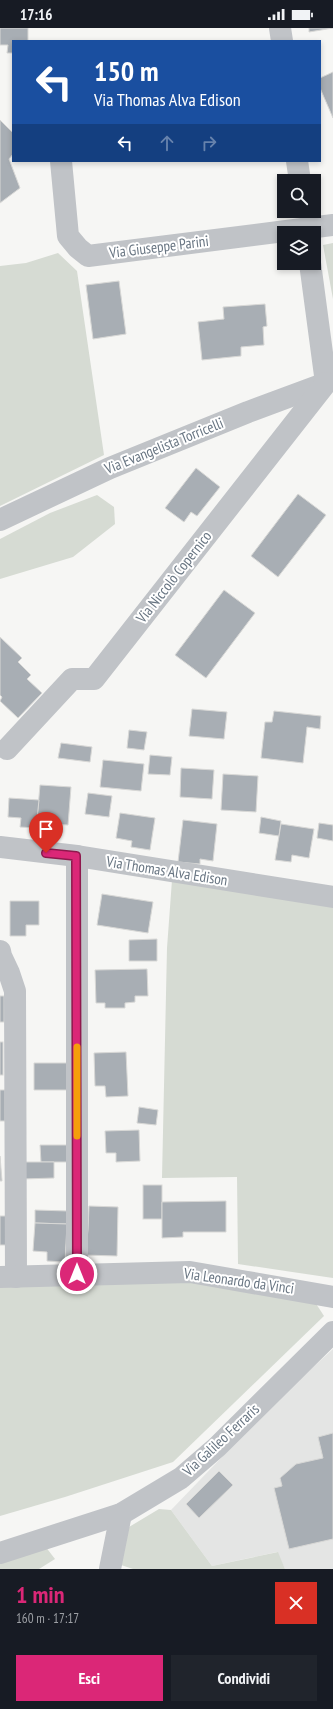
<!DOCTYPE html>
<html lang="it">
<meta charset="utf-8">
<style>
:root{--surface:#171b24;--page:#20242c;--text:#f1f3f6;--muted:#9ea1a6;--accent:#db2777}
body{margin:0;font-family:"PT Sans Narrow",sans-serif;background:var(--page);color:var(--text);height:100vh;display:flex;flex-direction:column;font-size:15px;white-space:nowrap}
*{box-sizing:border-box;margin:0}
p{font-size:13px;color:var(--muted)}
.icon{flex:none;width:22px;height:22px;fill:none;stroke:currentColor;stroke-width:2;stroke-linecap:round;stroke-linejoin:round}
.map{position:relative;height:1541px;overflow:hidden}
.sheet{display:flex;flex-direction:column;background:var(--surface);flex:1}
.sheet>*{flex:none}
.hud{position:absolute;left:12px;top:12px;width:309px;height:122px;border-radius:0px;box-shadow:0 2px 6px #0003;background:#1a4fa0;color:#fff;overflow:hidden}
.fabs{position:absolute;left:277px;top:146px;display:grid;gap:8px}
.fabs a{display:grid;place-items:center;width:44px;height:44px;border-radius:0px;background:var(--surface);box-shadow:0 2px 6px #0003;font-size:20px}
.pin{position:absolute;display:grid;place-items:center;width:34px;height:34px;color:#fff;margin:-41px -17px;border-radius:50% 50% 50% 0;rotate:-45deg;box-shadow:0 0 4px #0007}
.pin .icon{rotate:45deg}
.me{position:absolute;width:44px;margin:-22px;rotate:0deg;stroke-linejoin:round;filter:drop-shadow(0 0 3px #0008)}
.turn{display:flex;align-items:center;gap:14px;height:84px;padding:0 16px;font-size:18px}
.turn .icon{width:52px;height:52px;stroke-width:2.5}
.turn b{display:block;font-size:28px;line-height:34px}
.lanes{display:flex;align-items:center;height:38px;padding:0 16px;background:#0003;justify-content:center;gap:20px;direction:ltr}
.lanes .off{opacity:.35}
.round{display:grid;place-items:center;flex:none;width:42px;height:42px;border-radius:0px;background:var(--page)}
.overview{display:flex;align-items:center;justify-content:space-between;height:68px;padding:0 16px}
h1{font-size:24px;font-weight:700;line-height:30px;color:var(--accent)}
.action{display:flex;gap:8px;margin-top:auto;padding:8px 16px}
.action a{flex:1;height:46px;border-radius:0px;background:var(--accent);color:#fff;font-size:16px;font-weight:700;line-height:46px;text-align:center}
.action a+a{background:var(--page);color:var(--text)}
.status{display:flex;justify-content:space-between;align-items:center;height:28px;padding:0 20px;background:var(--surface);direction:ltr}
.status svg{height:11px;fill:currentColor}
.map>svg:first-child{display:block}
</style>
<div class="status"><b>17:16</b><svg viewBox="0 0 49 12"><path d="M0 12V9h3v3zM5 12V6h3v6zM10 12V3h3v9zM15 12V0h3v12zM26 1h20v11H26zM47 4h2v5h-2z"/></svg></div>
<div class="map">
<svg width="333" height="1541" viewBox="0 0 333 1541">
<rect width="100%" height="100%" fill="#f6f6f4"/>
<polygon fill="#e4e5e4" points="333,1321 333,1541 285,1541 277,1524 212,1538 171,1482 275,1374"/>
<g fill="#d6dbd3">
<polygon points="333,215 333,271 323,217"/>
<polygon points="58,225 77,243 104,427 0,478 0,238 26,235"/>
<polygon points="97,467 114,479 115,496 73,529 0,551 0,511 50,485"/>
<polygon points="172,852 333,875 333,1250 238,1236 237,1149 162,1150 167,920"/>
<polygon points="162,1250 313,1271 324,1288 173,1434 65,1469 0,1488 0,1256"/>
<polygon points="159,1481 171,1482 212,1538 278,1524 285,1541 133,1541 121,1537 124,1502"/>
<polygon points="45,1518 55,1531 39,1541 0,1541 0,1534"/>
</g>
<g fill="#a8aeb4" stroke="#d8d8d6">
<polygon points="0,0 28,0 28,13 13,13 13,25 7,25 8,17 0,17"/>
<polygon points="309,0 333,0 309,4"/>
<polygon points="333,44 333,90 320,60 320,50"/>
<polygon points="0,92 13,105 13,126 9,131 20,160 0,175"/>
<polygon points="119,253 126,306 93,311 86,257"/>
<polygon points="265,276 267,298 263,299 264,317 241,319 241,328 202,332 198,294 224,291 223,279"/>
<polygon points="196,440 220,459 197,488 191,484 184,494 165,480"/>
<polygon points="298,466 326,487 278,549 251,528"/>
<polygon points="224,562 255,585 206,650 175,627"/>
<polygon points="0,609 22,630 18,634 31,647 27,651 42,665 18,690 0,673 2,669 0,667"/>
<polygon points="192,681 227,684 224,711 189,708"/>
<polygon points="274,683 321,688 320,701 307,699 303,735 261,730 265,694 272,694"/>
<polygon points="129,702 147,704 144,722 127,720"/>
<polygon points="61,715 92,719 90,734 58,730"/>
<polygon points="150,727 172,729 170,747 148,746"/>
<polygon points="103,732 144,736 141,763 100,759"/>
<polygon points="181,740 214,742 212,771 180,769"/>
<polygon points="223,746 258,748 256,784 221,782"/>
<polygon points="40,757 71,759 68,797 51,796 50,804 36,803"/>
<polygon points="88,765 112,768 109,789 85,786"/>
<polygon points="9,770 39,772 36,800 20,799 21,790 8,789"/>
<polygon points="120,785 155,790 150,822 131,819 132,813 116,810"/>
<polygon points="261,789 281,793 279,808 259,805"/>
<polygon points="183,792 217,796 213,833 200,831 200,836 178,834"/>
<polygon points="319,795 333,797 333,813 317,810"/>
<polygon points="281,796 314,801 309,830 292,827 291,834 275,832"/>
<polygon points="102,866 153,874 148,905 97,897"/>
<polygon points="10,873 39,873 39,897 26,897 26,908 10,908"/>
<polygon points="157,911 157,933 129,933 129,912"/>
<polygon points="147,941 148,968 135,968 135,974 125,975 125,980 105,980 105,975 96,975 95,942"/>
<rect x="0" y="968" width="4" height="26"/>
<rect x="0" y="1014" width="3" height="33"/>
<polygon points="126,1024 128,1068 106,1069 105,1058 95,1058 94,1025"/>
<polygon points="34,1035 69,1035 68,1062 34,1062"/>
<rect x="0" y="1062" width="5" height="31"/>
<polygon points="139,1079 158,1082 156,1097 137,1095"/>
<polygon points="139,1102 140,1133 116,1134 116,1125 106,1125 105,1103"/>
<polygon points="40,1117 68,1117 68,1134 41,1134"/>
<polygon points="0,1128 2,1153 0,1153"/>
<polygon points="22,1134 54,1134 54,1150 22,1151"/>
<rect x="143" y="1157" width="19" height="34"/>
<polygon points="226,1173 226,1204 183,1204 183,1209 162,1210 162,1174"/>
<polygon points="89,1178 118,1179 117,1228 85,1227 88,1202"/>
<polygon points="35,1182 68,1183 67,1196 35,1195"/>
<rect x="0" y="1188" width="6" height="29"/>
<polygon points="35,1195 67,1196 65,1234 47,1233 47,1224 33,1223"/>
<polygon points="333,1405 333,1511 289,1521 274,1460 282,1458 280,1450 296,1436 323,1430 318,1409"/>
<polygon points="219,1443 233,1457 199,1490 186,1476"/>
</g>
<g fill="none" stroke-linecap="round" stroke-linejoin="round">
<g stroke="#c0c3c7" stroke-width="22">
<polyline points="280,0 282,13"/>
<polyline points="61,133 68,208 78,220 88,228 333,197"/>
<polyline points="297,133 300,153"/>
<polyline points="310,235 326,355"/>
<polyline points="0,492 110,440 248,384 326,355"/>
<polyline points="7,721 72,651 94,651 326,355"/>
<polyline points="0,819 77,828 333,869"/>
<polyline points="77,828 77,1246"/>
<polyline points="0,923 1,928 9,945 15,963 16,1249"/>
<polyline points="0,1249 190,1244 333,1269"/>
<polyline points="0,1525 121,1486 181,1450 217,1419 333,1304"/>
<polyline points="110,1541 121,1486"/>
</g>
</g>
<g fill="none" stroke-linecap="round" stroke-linejoin="round">
<defs>
<polyline id="route" points="46,825 76,828 77,1246"/>
</defs>
<use href="#route" stroke="#8e194d" stroke-width="10"/>
<use href="#route" stroke="#db2777" stroke-width="7"/>
<polyline stroke="#f59e0b" stroke-width="7" points="77,1019 77,1108"/>
</g>
<g text-anchor="middle" stroke-width="4" stroke-linejoin="round" paint-order="stroke">
<g font-size="15" fill="#687582" stroke="#fff">
<text transform="translate(159 219) rotate(-7)" y="5">Via Giuseppe Parini</text>
<text transform="translate(164 418) rotate(-22)" y="5">Via Evangelista Torricelli</text>
<text transform="translate(174 549) rotate(-52)" y="5">Via Niccolò Copernico</text>
<text transform="translate(167 843) rotate(9)" y="5">Via Thomas Alva Edison</text>
<text transform="translate(239 1253) rotate(8)" y="5">Via Leonardo da Vinci</text>
<text transform="translate(221 1412) rotate(-43)" y="5">Via Galileo Ferraris</text>
</g>
</g>
</svg>
<div class="fabs">
<a><svg class="icon" aria-label="search" viewBox="0 0 24 24"><circle cx="10" cy="10" r="6"/><path d="M15 15l6 6"/></svg></a>
<a><svg class="icon" aria-label="layers" viewBox="0 0 24 24"><path d="M12 4l9 5-9 5-9-5zM3 14l9 5 9-5"/></svg></a>
</div>
<div class="pin" style="left:46px;top:825px;background:#d93025"><svg class="icon" aria-label="arrive" viewBox="0 0 24 24"><path d="M6 21V4h12l-3 4 3 4H6"/></svg></div>
<svg class="me" style="left:77px;top:1246px" viewBox="-20 -20 40 40"><circle r="17" fill="#db2777" stroke="#fff" stroke-width="3"/><path d="M0-11L8 9 0 5-8 9z" fill="#fff"/></svg>
<div class="hud">
<div class="turn"><svg class="icon" aria-label="left" viewBox="0 0 24 24"><path d="M17 20v-9H6M10 6l-5 5 5 5"/></svg><div><b>150 m</b>Via Thomas Alva Edison</div></div>
<div class="lanes"><svg class="icon" aria-label="left" viewBox="0 0 24 24"><path d="M17 20v-9H6M10 6l-5 5 5 5"/></svg><svg class="icon off" aria-label="ahead" viewBox="0 0 24 24"><path d="M12 20V5M6 11l6-6 6 6"/></svg><svg class="icon off" aria-label="right" viewBox="0 0 24 24"><path d="M7 20v-9h11M14 6l5 5-5 5"/></svg></div>
</div>
</div>
<section class="sheet">
<div class="overview"><div><h1>1 min</h1><p>160 m · 17:17</p></div><a class="round" style="background:#d93025;color:#fff"><svg class="icon" aria-label="close" viewBox="0 0 24 24"><path d="M6 6l12 12M18 6L6 18"/></svg></a></div>
<div class="action"><a>Esci</a><a>Condividi</a></div>
</section>
